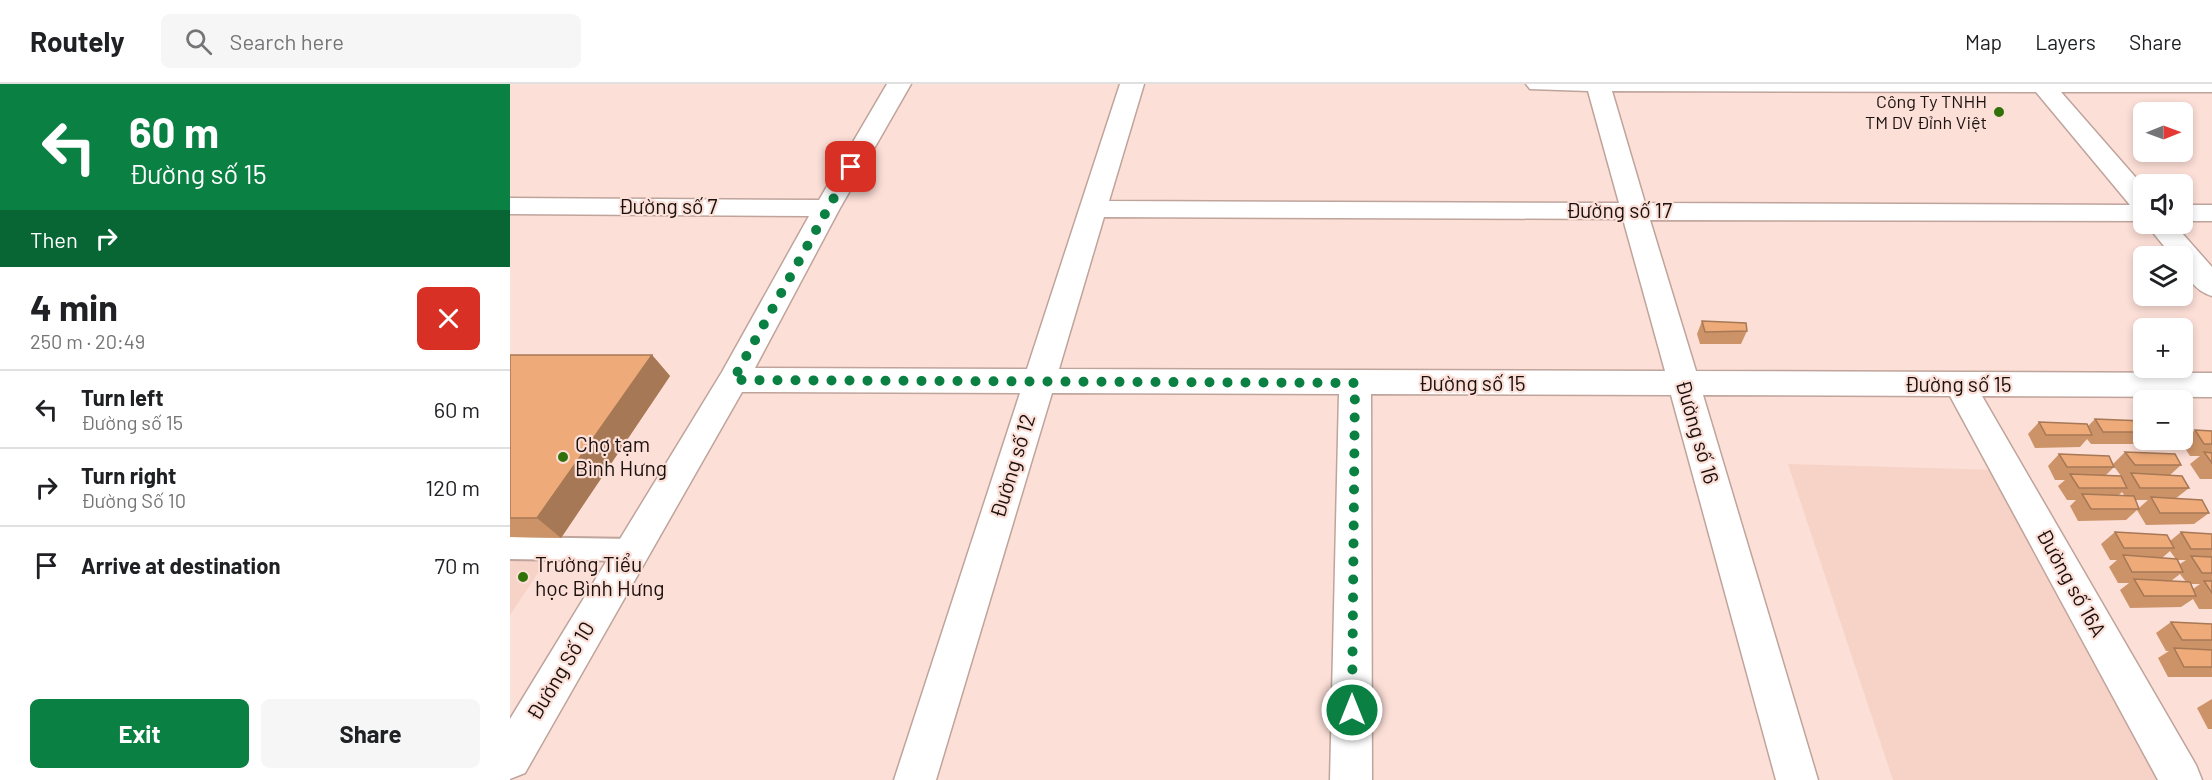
<!DOCTYPE html>
<meta charset="utf-8">
<style>
:root{--surface:#fff;--page:#f6f6f6;--text:#202124;--muted:#757577;--line:#e0e0e0;--accent:#0b8043}
body{margin:0;font-family:Barlow,sans-serif;background:var(--page);color:var(--text);height:100vh;display:flex;flex-direction:column;font-size:22px;white-space:nowrap}
*{box-sizing:border-box;margin:0}
p{font-size:20px;color:var(--muted)}
.icon{flex:none;width:33px;height:33px;fill:none;stroke:currentColor;stroke-width:2;stroke-linecap:round;stroke-linejoin:round}
.map{position:relative;flex:1;overflow:hidden}
.sheet{display:flex;flex-direction:column;background:var(--surface);width:510px}
.sheet>*{flex:none}
.guide{background:#0b8043;color:#fff;overflow:hidden}
.needle{width:39px;rotate:89deg}
.fabs{position:absolute;left:1623px;top:18px;display:grid;gap:12px}
.fabs a{display:grid;place-items:center;width:60px;height:60px;border-radius:9px;background:var(--surface);box-shadow:0 3px 9px #0003;font-size:30px}
.pin{position:absolute;display:grid;place-items:center;width:51px;height:51px;color:#fff;margin:-26px;border-radius:12px;box-shadow:0 3px 9px #0006}
.me{position:absolute;width:66px;margin:-33px;rotate:0deg;stroke-linejoin:round;filter:drop-shadow(0 0 4px #0008)}
.turn{display:flex;align-items:center;gap:21px;height:126px;padding:0 30px;font-size:27px}
.turn .icon{width:78px;height:78px;stroke-width:2.5}
.turn b{display:block;font-size:42px;line-height:51px}
.then{display:flex;align-items:center;height:57px;padding:0 30px;background:#0003;gap:12px;font-size:22px}
.round{display:grid;place-items:center;flex:none;width:63px;height:63px;border-radius:9px;background:var(--page)}
.summary{display:flex;align-items:center;justify-content:space-between;height:102px;padding:0 30px}
h1{font-size:36px;font-weight:700;line-height:45px}
.primary-button{display:flex;gap:12px;margin-top:auto;padding:12px 30px}
.primary-button a{flex:1;height:69px;border-radius:9px;background:var(--accent);color:#fff;font-size:24px;font-weight:700;line-height:69px;text-align:center}
.primary-button a+a{background:var(--page);color:var(--text)}
ul{padding:0;list-style:none}
li{display:flex;align-items:center;gap:18px;height:78px;padding:0 30px;border-top:2px solid var(--line)}
li div{flex:1}
li b{display:block;font-size:22px}
li em{font-style:normal}
header{display:flex;align-items:center;gap:36px;box-sizing:border-box;height:84px;padding:0 30px;background:var(--surface);border-bottom:2px solid var(--line)}
header strong{font-size:28px}
nav{display:flex;gap:33px;margin-inline-start:auto;font-size:21px}
.search{width:420px;height:54px;background:var(--page);display:flex;align-items:center;gap:15px;box-sizing:border-box;padding:0 21px;border-radius:9px;color:var(--muted);font-size:22px}
main{display:flex;flex:1;min-height:0}
.map>svg:first-child{display:block}
</style>
<header>
<strong>Routely</strong>
<div class="search"><svg class="icon" aria-label="search" viewBox="0 0 24 24"><circle cx="10" cy="10" r="6"/><path d="M15 15l6 6"/></svg>Search here</div>
<nav><a>Map</a><a>Layers</a><a>Share</a></nav>
</header>
<main>
<section class="sheet">
<div class="guide">
<div class="turn"><svg class="icon" aria-label="left" viewBox="0 0 24 24"><path d="M17 20v-9H6M10 6l-5 5 5 5"/></svg><div><b>60 m</b>Đường số 15</div></div>
<div class="then">Then<svg class="icon" aria-label="right" viewBox="0 0 24 24"><path d="M7 20v-9h11M14 6l5 5-5 5"/></svg></div>
</div>
<div class="summary"><div><h1>4 min</h1><p>250 m · 20:49</p></div><a class="round" style="background:#d93025;color:#fff"><svg class="icon" aria-label="close" viewBox="0 0 24 24"><path d="M6 6l12 12M18 6L6 18"/></svg></a></div>
<ul>
<li><svg class="icon" aria-label="left" viewBox="0 0 24 24"><path d="M17 20v-9H6M10 6l-5 5 5 5"/></svg><div><b>Turn left</b><p>Đường số 15</p></div><em>60 m</em></li>
<li><svg class="icon" aria-label="right" viewBox="0 0 24 24"><path d="M7 20v-9h11M14 6l5 5-5 5"/></svg><div><b>Turn right</b><p>Đường Số 10</p></div><em>120 m</em></li>
<li><svg class="icon" aria-label="arrive" viewBox="0 0 24 24"><path d="M6 21V4h12l-3 4 3 4H6"/></svg><div><b>Arrive at destination</b></div><em>70 m</em></li>
</ul>
<div class="primary-button"><a>Exit</a><a>Share</a></div>
</section>
<div class="map">
<svg width="1702" height="696" viewBox="0 0 1702 696">
<rect width="100%" height="100%" fill="#fcdfd7"/>
<g fill="#f6d2c7">
<polygon points="1278,380 1487,386 1657,696 1383,696"/>
<polygon points="0,453 51,454 0,531"/>
</g>
<g fill="none" stroke-linecap="round" stroke-linejoin="round">
<defs>
<polygon id="service" points="0,453 123,455 132,458 135,466 132,474 123,477 0,475"/>
<g id="minor">
<path d="M377,0H401L330,124L245,284L517,285L610,0H634L599,117L1109,119L1078,7L1020,5L1016,0H1702V8H1551L1634,103V137L1140,136L1186,287L1702,289V313L1472,312L1686,681L1692,696H1648L1440,312L1193,311L1308,696H1266L1161,311L861,310L862,696H820L829,310L542,309L426,696H384L510,309L232,308L15,689L0,695V635L212,288L299,132L0,130V114L309,116ZM1102,7L1526,8L1620,121L1135,119ZM594,133L1113,135L1155,287L549,285Z"/>
<rect x="1672" y="121" width="30" height="16"/>
<path d="M1636,140H1664L1702,183V212C1685,207 1672,190 1672,172H1662Z"/>
</g>
</defs>
<use href="#service" stroke="#bfa49c" stroke-width="4"/>
<use href="#minor" stroke="#bfa49c" stroke-width="3"/>
<use href="#service" fill="#fff" fill-rule="evenodd"/>
<use href="#minor" fill="#fff" fill-rule="evenodd"/>
</g>
<g fill="#cd9368" fill-rule="evenodd">
<polygon points="1192,237 1237,247 1231,260 1190,260 1187,250"/>
<polygon points="0,271 142,271 160,292 51,454 0,453"/>
<polygon points="1585,335 1634,338 1634,353 1626,360 1581,360 1577,355 1570,363 1525,364 1518,350 1529,338 1578,342"/>
<polygon points="1685,346 1702,347 1702,395 1690,395 1680,380 1690,372 1680,372 1671,358"/>
<path d="M1615,368L1671,381L1660,391L1679,404L1665,415L1699,429L1684,440L1636,441L1627,426L1616,436L1568,437L1560,422L1566,416H1557L1548,402L1555,396H1545L1538,382L1549,370L1603,380ZM1603,381L1611,392L1596,391L1604,383ZM1612,408L1615,412H1608ZM1625,416H1638L1629,424Z"/>
<path d="M1605,448L1660,457L1671,448L1702,450V525H1689L1683,515L1671,523L1620,524L1610,506L1619,499H1608L1599,483L1607,476H1600L1591,460ZM1660,467L1665,474H1652ZM1668,476H1676L1670,480ZM1670,490L1676,498L1661,497ZM1680,500H1690L1683,505Z"/>
<polygon points="1661,538 1702,540 1702,593 1658,593 1648,574 1659,567 1656,567 1646,549"/>
<polygon points="1702,615 1702,645 1698,645 1687,624"/>
</g>
<polygon fill="#a77855" points="142,271 160,292 51,454 27,434"/>
<g fill="#eeab79" stroke="#a77855" stroke-width="1.5">
<polygon points="1192,237 1236,239 1237,247 1195,248"/>
<polygon points="0,271 142,271 27,434 0,434"/>
<polygon points="1585,335 1633,337 1634,348 1593,348"/>
<polygon points="1529,338 1577,340 1582,351 1536,351"/>
<polygon points="1685,346 1702,347 1702,360 1694,360"/>
<polygon points="1615,368 1665,370 1671,381 1625,381"/>
<polygon points="1694,368 1702,369 1702,379"/>
<polygon points="1549,370 1599,372 1604,383 1557,383"/>
<polygon points="1621,389 1672,392 1679,404 1630,404"/>
<polygon points="1560,390 1611,392 1617,404 1569,404"/>
<polygon points="1572,410 1624,412 1629,425 1581,425"/>
<polygon points="1641,413 1692,416 1699,429 1650,429"/>
<polygon points="1605,448 1657,451 1664,464 1614,464"/>
<polygon points="1671,448 1702,450 1702,465 1681,465"/>
<polygon points="1613,471 1667,475 1673,488 1622,488"/>
<polygon points="1681,472 1702,473 1702,489 1692,489"/>
<polygon points="1624,495 1680,498 1686,512 1634,512"/>
<polygon points="1694,497 1702,497 1702,509"/>
<polygon points="1661,538 1702,540 1702,556 1672,556"/>
<polygon points="1664,564 1702,566 1702,583 1674,583"/>
</g>
<g fill="none" stroke-linecap="round" stroke-linejoin="round">
<polyline stroke="#0b8043" stroke-width="10" stroke-dasharray="0 18" points="341,83 223,296 845,299 842,626"/>
</g>
<g fill="#307109" stroke="#fcdfd7" stroke-width="2">
<circle cx="1489" cy="28" r="6"/>
<circle cx="53" cy="373" r="6"/>
<circle cx="13" cy="493" r="6"/>
</g>
<g text-anchor="middle" stroke-width="4.5" stroke-linejoin="round" paint-order="stroke">
<g font-size="18" fill="#1a100e" stroke="#fcdfd7" text-anchor="end">
<text x="1477" y="24">Công Ty TNHH<tspan x="1477" dy="21">TM DV Đỉnh Việt</tspan></text>
</g>
<g font-size="21" fill="#1a100e" stroke="#fcdfd7">
<text x="158" y="130">Đường số 7</text>
<text x="1109" y="134">Đường số 17</text>
<text x="962" y="307">Đường số 15</text>
<text x="1448" y="308">Đường số 15</text>
<text transform="translate(1187 348) rotate(74)" y="7">Đường số 16</text>
<text transform="translate(503 382) rotate(-73)" y="7">Đường số 12</text>
<text transform="translate(1561 499) rotate(61)" y="7">Đường số 16A</text>
<text transform="translate(51 587) rotate(-59)" y="7">Đường Số 10</text>
</g>
<g font-size="21" fill="#1a100e" stroke="#fcdfd7" text-anchor="start">
<text x="65" y="368">Chợ tạm<tspan x="65" dy="24">Bình Hưng</tspan></text>
<text x="25" y="488">Trường Tiểu<tspan x="25" dy="24">học Bình Hưng</tspan></text>
</g>
</g>
</svg>
<div class="fabs">
<a><svg class="needle" viewBox="-14 -14 28 28"><path d="M0-13l5 13h-10z" fill="#e53935"/><path d="M0 13l5-13h-10z" fill="#757577"/></svg></a>
<a><svg class="icon" aria-label="sound" viewBox="0 0 24 24"><path d="M4 9h4l5-4v14l-5-4H4zM17 9q2 3 0 6"/></svg></a>
<a><svg class="icon" aria-label="layers" viewBox="0 0 24 24"><path d="M12 4l9 5-9 5-9-5zM3 14l9 5 9-5"/></svg></a>
<a>+</a>
<a>−</a>
</div>
<div class="pin" style="left:341px;top:83px;background:#d93025"><svg class="icon" aria-label="arrive" viewBox="0 0 24 24"><path d="M6 21V4h12l-3 4 3 4H6"/></svg></div>
<svg class="me" style="left:842px;top:626px" viewBox="-20 -20 40 40"><circle r="17" fill="#0b8043" stroke="#fff" stroke-width="3"/><path d="M0-11L8 9 0 5-8 9z" fill="#fff"/></svg>
</div>
</main>
